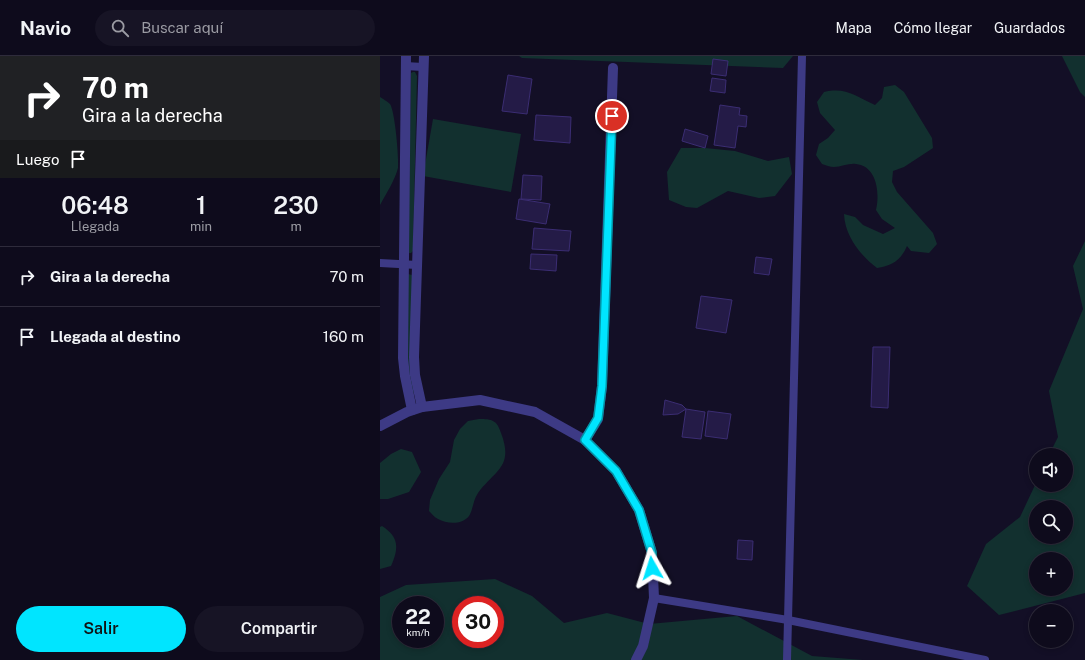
<!DOCTYPE html>
<html lang="es">
<meta charset="utf-8">
<style>
:root{--surface:#0e0b1c;--page:#171425;--text:#f1f3f6;--muted:#9b9ba3;--line:#2e2b3b;--accent:#00e5ff}
body{margin:0;font-family:"Public Sans",sans-serif;background:var(--page);color:var(--text);height:100vh;display:flex;flex-direction:column;font-size:15px;white-space:nowrap}
*{box-sizing:border-box;margin:0}
p{font-size:13px;color:var(--muted)}
.icon{flex:none;width:22px;height:22px;fill:none;stroke:currentColor;stroke-width:2;stroke-linecap:round;stroke-linejoin:round}
.map{position:relative;flex:1;overflow:hidden}
.panel{display:flex;flex-direction:column;background:var(--surface);width:380px}
.panel>*{flex:none}
.guide{background:#202124;color:#fff;overflow:hidden}
.controls{position:absolute;left:649px;top:392px;display:grid;gap:8px}
.controls a{display:grid;place-items:center;width:44px;height:44px;border-radius:50%;background:var(--surface);box-shadow:0 2px 6px #0003,0 0 0 1px var(--line);font-size:20px}
.speed{position:absolute;left:12px;top:540px;display:flex;gap:8px;font-size:20px;font-weight:700;text-align:center}
.speed>*{display:grid;place-content:center;width:52px;height:52px;border-radius:50%;background:var(--surface);box-shadow:0 2px 6px #0003,0 0 0 1px var(--line);line-height:1}
.speed small{font-size:10px;font-weight:400}
.speed .limit{border:6px solid #d22;background:#fff;color:#111}
.pin{position:absolute;display:grid;place-items:center;width:34px;height:34px;color:#fff;margin:-17px;border:2px solid #fff;border-radius:50%;box-shadow:0 1px 4px #0007}
.me{position:absolute;width:44px;margin:-22px;rotate:354deg;stroke-linejoin:round;filter:drop-shadow(0 0 3px #0008)}
.turn{display:flex;align-items:center;gap:14px;height:84px;padding:0 16px;font-size:18px}
.turn .icon{width:52px;height:52px;stroke-width:2.5}
.turn b{display:block;font-size:28px;line-height:34px}
.then{display:flex;align-items:center;height:38px;padding:0 16px;background:#0003;gap:8px;font-size:15px}
.eta{display:flex;justify-content:space-evenly;align-items:center;height:68px;text-align:center}
.eta b{font-size:24px;font-weight:600;line-height:28px}
.primary-button{display:flex;gap:8px;margin-top:auto;padding:8px 16px}
.primary-button a{flex:1;height:46px;border-radius:24px;background:var(--accent);color:#111;font-size:16px;font-weight:600;line-height:46px;text-align:center}
.primary-button a+a{background:var(--page);color:var(--text)}
ul{padding:0;list-style:none}
li{display:flex;align-items:center;gap:12px;height:60px;padding:0 16px;border-top:1px solid var(--line)}
li div{flex:1}
li b{display:block;font-size:15px}
li em{font-style:normal}
header{display:flex;align-items:center;gap:24px;box-sizing:border-box;height:56px;padding:0 20px;background:var(--surface);border-bottom:1px solid var(--line)}
header strong{font-size:19px}
nav{display:flex;gap:22px;margin-inline-start:auto;font-size:14px}
.search{width:280px;height:36px;background:var(--page);display:flex;align-items:center;gap:10px;box-sizing:border-box;padding:0 14px;border-radius:22px;color:var(--muted);font-size:15px}
main{display:flex;flex:1;min-height:0}
.map>svg:first-child{display:block}
</style>
<header>
<strong>Navio</strong>
<div class="search"><svg class="icon" aria-label="search" viewBox="0 0 24 24"><circle cx="10" cy="10" r="6"/><path d="M15 15l6 6"/></svg>Buscar aquí</div>
<nav><a>Mapa</a><a>Cómo llegar</a><a>Guardados</a></nav>
</header>
<main>
<section class="panel">
<div class="guide">
<div class="turn"><svg class="icon" aria-label="right" viewBox="0 0 24 24"><path d="M7 20v-9h11M14 6l5 5-5 5"/></svg><div><b>70 m</b>Gira a la derecha</div></div>
<div class="then">Luego<svg class="icon" aria-label="arrive" viewBox="0 0 24 24"><path d="M6 21V4h12l-3 4 3 4H6"/></svg></div>
</div>
<div class="eta">
<div><b>06:48</b><p>Llegada</p></div>
<div><b>1</b><p>min</p></div>
<div><b>230</b><p>m</p></div>
</div>
<ul>
<li><svg class="icon" aria-label="right" viewBox="0 0 24 24"><path d="M7 20v-9h11M14 6l5 5-5 5"/></svg><div><b>Gira a la derecha</b></div><em>70 m</em></li>
<li><svg class="icon" aria-label="arrive" viewBox="0 0 24 24"><path d="M6 21V4h12l-3 4 3 4H6"/></svg><div><b>Llegada al destino</b></div><em>160 m</em></li>
</ul>
<div class="primary-button"><a>Salir</a><a>Compartir</a></div>
</section>
<div class="map">
<svg width="705" height="604" viewBox="0 0 705 604">
<rect width="100%" height="100%" fill="#130f26"/>
<g fill="#12302f" fill-rule="evenodd">
<polygon points="139,0 413,0 403,12 142,2"/>
<polygon points="682,0 705,0 705,41 700,36"/>
<polygon points="33,16 35,16 37,20 33,195 31,197 29,197 28,196 31,17"/>
<path d="M515,29L524,36L552,82L553,92L524,111L513,115L512,126L517,136L553,177L557,188L549,197L531,195L527,190C521,204 512,210 497,212C480,199 465,180 464,158L475,161L483,169L503,178L515,172L502,163L496,154C500,137 497,110 476,108C469,107 461,111 454,111C450,111 446,109 442,108L436,99L439,88L448,82L455,74L440,57L437,46L444,36C466,31 475,40 495,49L502,42L504,31Z"/>
<path d="M0,41C3,43 7,45 10,48C15,55 19,103 18,112C15,124 6,138 0,149Z"/>
<polygon points="53,63 141,78 131,136 43,120"/>
<polygon points="301,92 325,92 355,95 388,105 409,101 412,118 395,140 379,142 348,135 317,152 306,151 289,144 287,116"/>
<path d="M705,185V537L619,559L587,530L606,488L640,461L656,427V429H686V399H669L678,381L669,335L703,253L693,210ZM656,451H686V481H656ZM656,503H686V533H656Z"/>
<polygon points="28,218 32,219 34,339 28,319"/>
<path d="M99,363C112,363 117,364 121,377C134,411 115,414 98,437C93,444 93,454 89,460C82,469 67,468 58,463C54,461 51,457 49,455L50,444L59,423L70,406L74,384L80,373L88,365Z"/>
<polygon points="21,393 32,396 41,416 29,436 8,443 0,443 0,407 11,398"/>
<path d="M2,470C19,481 19,492 11,510L0,513V471Z"/>
<path d="M115,523L152,540L184,567L227,557L269,568L357,560L432,600L483,604H0V541L26,529ZM21,549H55V583H21ZM81,549H115V583H81Z"/>
</g>
<g fill="#241b47" stroke="#3b2d73">
<polygon points="333,3 348,5 346,20 331,18"/>
<polygon points="128,19 152,23 147,58 122,55"/>
<polygon points="332,22 346,24 345,37 330,35"/>
<polygon points="340,49 360,52 359,59 367,60 366,71 358,70 355,92 334,89"/>
<polygon points="156,59 191,61 190,87 154,84"/>
<polygon points="305,73 328,80 325,92 302,85"/>
<polygon points="143,119 162,120 161,144 141,143"/>
<polygon points="139,143 170,148 166,168 136,163"/>
<polygon points="154,172 191,175 189,195 152,193"/>
<polygon points="151,198 177,199 176,215 150,213"/>
<polygon points="376,201 392,203 389,219 374,217"/>
<polygon points="321,240 352,244 346,277 316,272"/>
<polygon points="493,291 510,291 508,352 491,351"/>
<polygon points="285,344 302,349 306,353 298,358 283,359"/>
<polygon points="306,353 325,356 321,383 302,381"/>
<polygon points="328,355 351,358 347,383 325,380"/>
<polygon points="358,484 373,485 372,504 357,503"/>
</g>
<g fill="none" stroke-linecap="round" stroke-linejoin="round">
<g stroke="#3d3a85" stroke-width="8">
<polyline points="25,10 43,11"/>
<polyline points="0,207 37,209"/>
<polyline points="274,542 408,564 605,604"/>
<polyline points="407,604 422,0"/>
</g>
<g stroke="#3d3a85" stroke-width="10">
<polyline points="26,0 23,302 25,320 32,354"/>
<polyline points="42,351 35,319 34,301 44,0"/>
<polyline points="0,370 27,356 42,351 100,344 155,356 205,384 236,415 259,454 272,497 274,542 263,590 256,604"/>
<polyline points="205,384 218,363 222,330 233,12"/>
</g>
</g>
<g fill="none" stroke-linecap="round" stroke-linejoin="round">
<defs>
<polyline id="route" points="232,60 222,330 218,362 205,384 236,415 259,454 272,497 272,512"/>
</defs>
<use href="#route" stroke="#0095a6" stroke-width="10"/>
<use href="#route" stroke="#00e5ff" stroke-width="7"/>
</g>
</svg>
<div class="controls">
<a><svg class="icon" aria-label="sound" viewBox="0 0 24 24"><path d="M4 9h4l5-4v14l-5-4H4zM17 9q2 3 0 6"/></svg></a>
<a><svg class="icon" aria-label="search" viewBox="0 0 24 24"><circle cx="10" cy="10" r="6"/><path d="M15 15l6 6"/></svg></a>
<a>+</a>
<a>−</a>
</div>
<div class="speed"><div>22<small>km/h</small></div><div class="limit">30</div></div>
<div class="pin" style="left:232px;top:60px;background:#d93025"><svg class="icon" aria-label="arrive" viewBox="0 0 24 24"><path d="M6 21V4h12l-3 4 3 4H6"/></svg></div>
<svg class="me" style="left:272px;top:512px" viewBox="-20 -20 40 40"><path d="M0-17L14 15 0 8-14 15z" fill="#00e5ff" stroke="#fff" stroke-width="4"/></svg>
</div>
</main>
